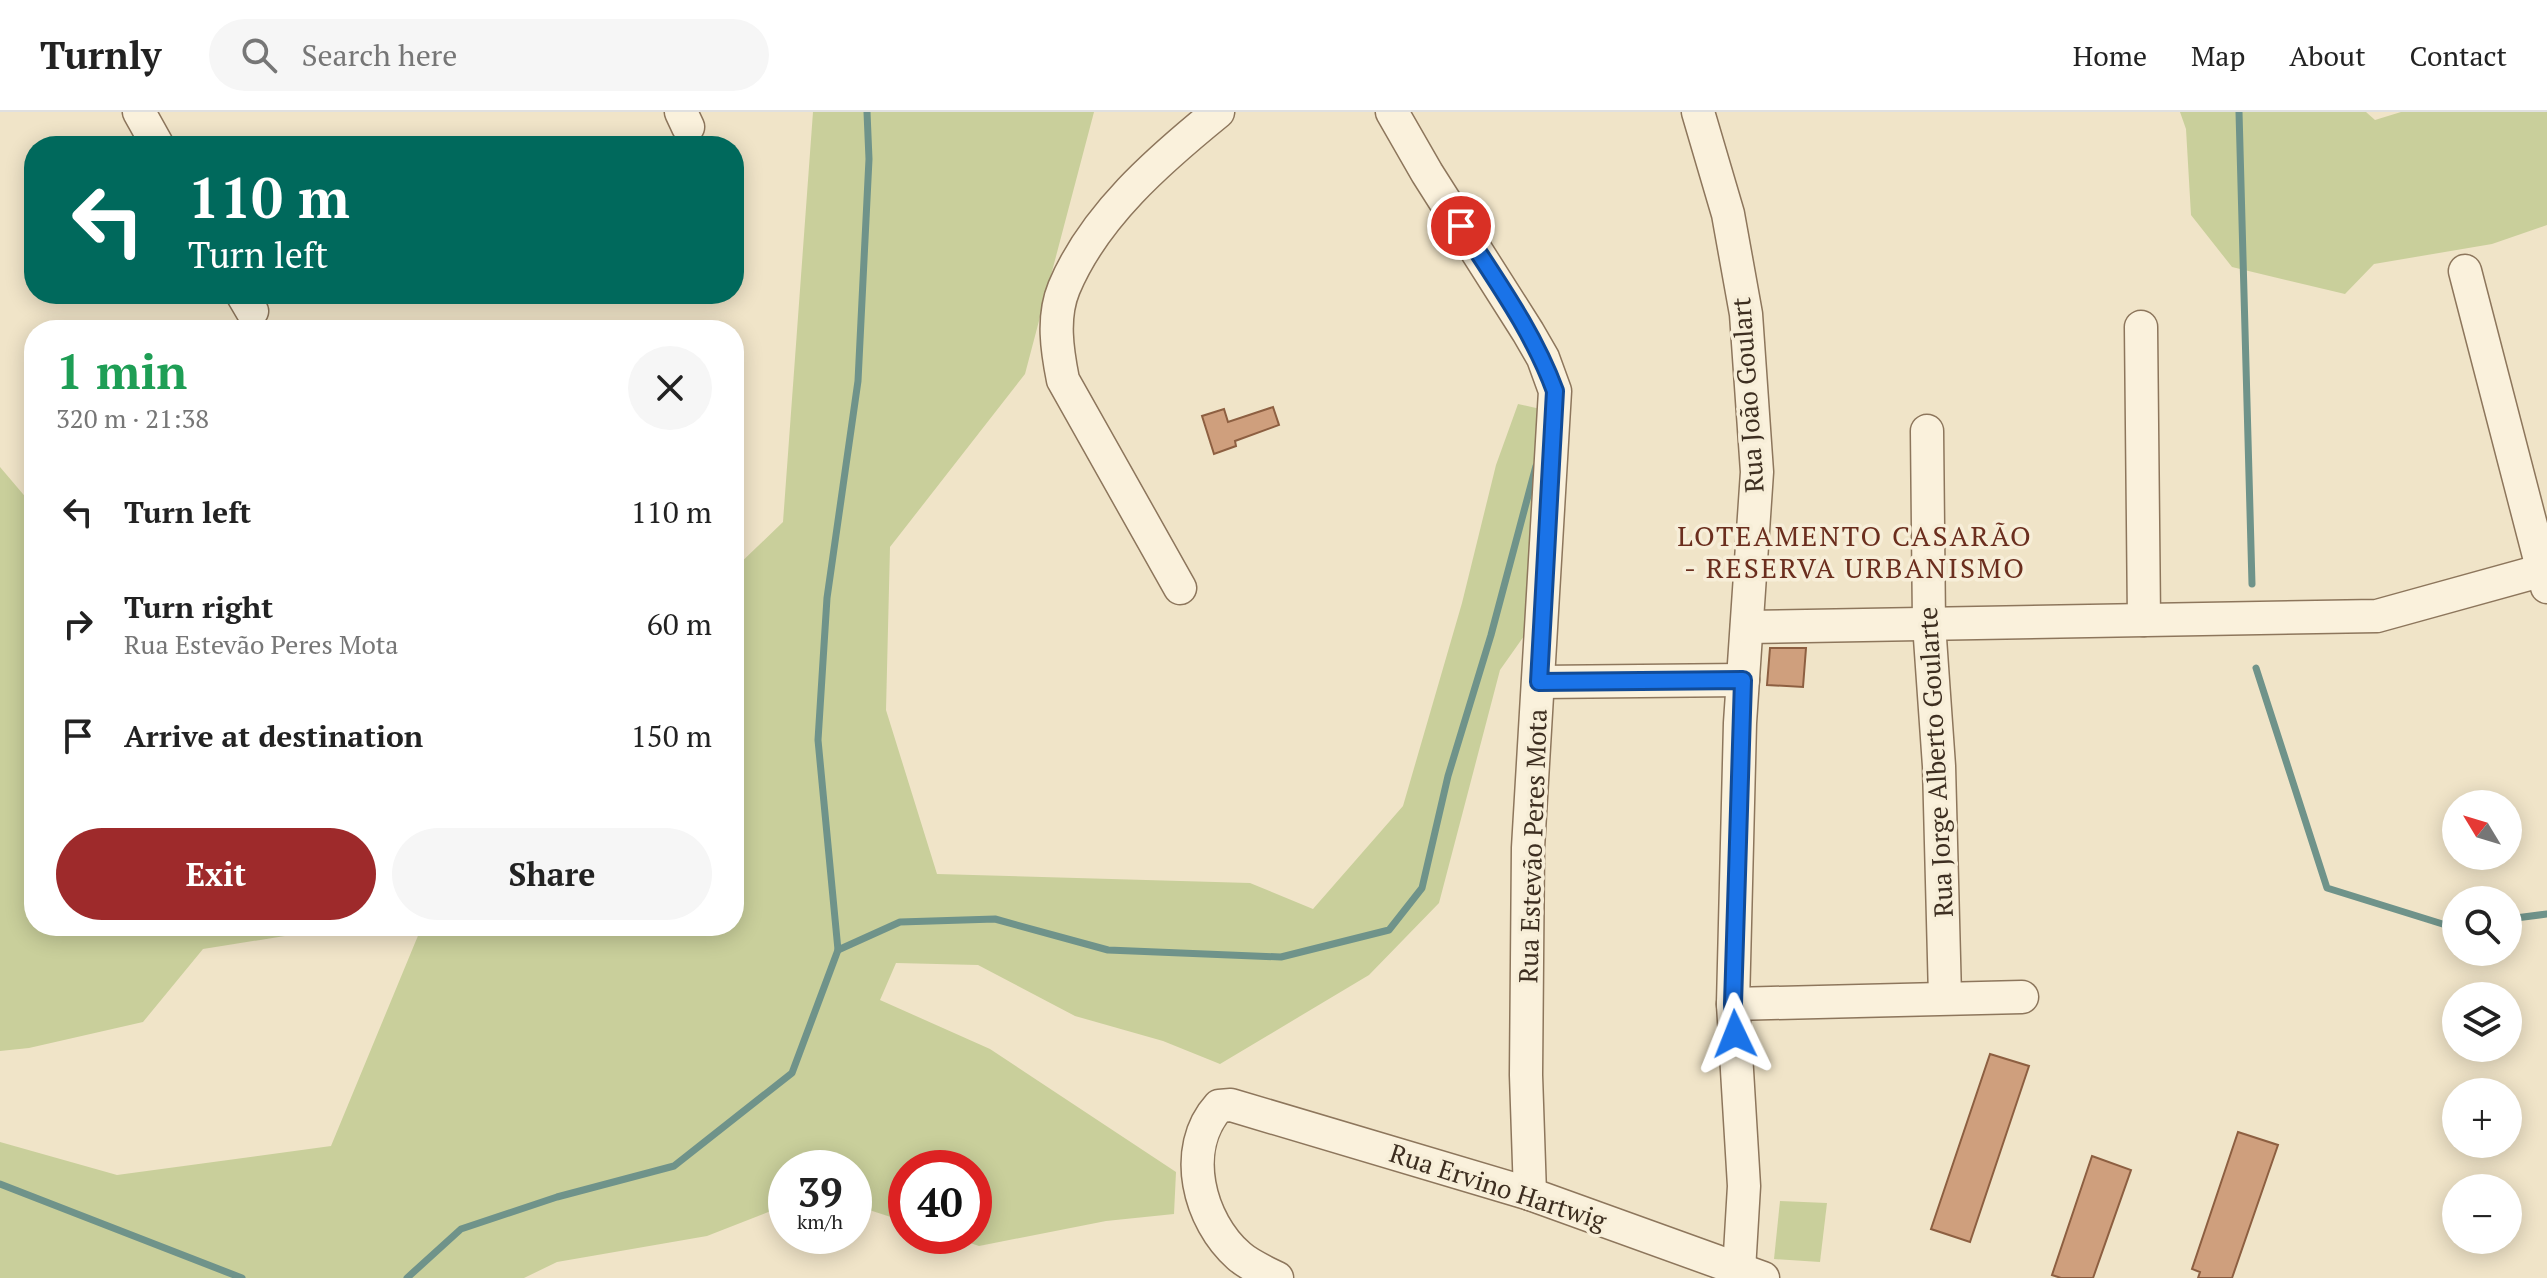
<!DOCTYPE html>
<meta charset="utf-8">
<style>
:root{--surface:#fff;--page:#f6f6f6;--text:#222;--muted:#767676;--line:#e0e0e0;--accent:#9e2a2b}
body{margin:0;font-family:"PT Serif",serif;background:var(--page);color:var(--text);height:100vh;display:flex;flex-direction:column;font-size:30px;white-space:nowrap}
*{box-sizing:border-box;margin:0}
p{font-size:26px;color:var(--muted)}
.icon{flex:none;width:44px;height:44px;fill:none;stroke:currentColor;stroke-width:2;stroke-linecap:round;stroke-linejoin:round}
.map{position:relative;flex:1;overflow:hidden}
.drawer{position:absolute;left:24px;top:208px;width:720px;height:616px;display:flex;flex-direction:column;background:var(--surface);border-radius:32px;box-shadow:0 4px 20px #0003}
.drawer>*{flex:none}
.guide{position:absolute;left:24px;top:24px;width:720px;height:168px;border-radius:32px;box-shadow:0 4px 20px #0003;background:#00695c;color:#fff;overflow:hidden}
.needle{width:52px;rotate:308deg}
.fabs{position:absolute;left:2442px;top:678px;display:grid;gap:16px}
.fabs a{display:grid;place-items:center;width:80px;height:80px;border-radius:50%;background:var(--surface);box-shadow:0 4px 20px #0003;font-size:40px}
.speed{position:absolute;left:768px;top:1038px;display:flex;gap:16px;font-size:40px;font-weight:700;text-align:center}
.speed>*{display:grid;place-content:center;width:104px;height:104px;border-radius:50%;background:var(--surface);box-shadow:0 4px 20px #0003;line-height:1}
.speed small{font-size:20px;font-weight:400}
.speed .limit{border:12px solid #d22;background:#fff;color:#111}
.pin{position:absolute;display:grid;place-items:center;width:68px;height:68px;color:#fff;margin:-34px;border:4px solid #fff;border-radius:50%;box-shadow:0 2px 8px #0007}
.me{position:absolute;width:88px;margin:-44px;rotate:358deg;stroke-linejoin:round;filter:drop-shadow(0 0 6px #0008)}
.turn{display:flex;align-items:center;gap:28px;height:168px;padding:0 32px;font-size:36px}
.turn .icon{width:104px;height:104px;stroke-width:2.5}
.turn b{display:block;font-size:56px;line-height:68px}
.round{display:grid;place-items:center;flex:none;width:84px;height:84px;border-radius:42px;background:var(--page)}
.head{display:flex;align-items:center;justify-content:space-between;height:136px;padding:0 32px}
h1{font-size:48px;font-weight:800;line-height:60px;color:#1e9e55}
.button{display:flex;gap:16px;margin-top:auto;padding:16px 32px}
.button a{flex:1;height:92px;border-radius:48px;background:var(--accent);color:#fff;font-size:32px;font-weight:800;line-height:92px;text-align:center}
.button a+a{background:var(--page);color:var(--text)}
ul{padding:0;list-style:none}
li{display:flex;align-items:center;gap:24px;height:112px;padding:0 32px}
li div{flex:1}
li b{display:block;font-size:30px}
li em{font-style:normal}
header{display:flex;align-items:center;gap:48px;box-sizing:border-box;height:112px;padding:0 40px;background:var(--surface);border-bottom:2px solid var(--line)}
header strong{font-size:38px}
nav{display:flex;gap:44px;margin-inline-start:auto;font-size:28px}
.search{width:560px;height:72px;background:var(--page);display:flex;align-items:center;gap:20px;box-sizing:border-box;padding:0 28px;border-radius:44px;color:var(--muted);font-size:30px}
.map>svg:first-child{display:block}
</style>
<header>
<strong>Turnly</strong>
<div class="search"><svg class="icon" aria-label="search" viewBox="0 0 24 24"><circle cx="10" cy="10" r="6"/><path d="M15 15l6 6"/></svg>Search here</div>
<nav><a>Home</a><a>Map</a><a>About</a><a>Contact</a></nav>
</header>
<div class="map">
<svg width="2547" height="1166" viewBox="0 0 2547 1166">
<rect width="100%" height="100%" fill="#f0e4c8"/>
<g fill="#c9cf9b">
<polygon points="813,0 1094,0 1025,262 890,435 886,598 937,762 1250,771 1313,797 1403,694 1462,491 1496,353 1518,292 1545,298 1534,510 1500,558 1439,791 1369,863 1220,952 1163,929 1075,904 978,853 896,851 880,888 990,937 1176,1060 1174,1102 1106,1109 979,1134 949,1124 974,1124 974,1056 906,1056 906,1110 854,1093 854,1056 786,1056 786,1093 707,1124 557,1150 524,1166 0,1166 0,1030 117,1063 331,1034 422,814 734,814 734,457 783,410"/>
<polygon points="2180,0 2366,0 2375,8 2401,0 2547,0 2547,113 2492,132 2374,152 2345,182 2232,155 2191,103 2186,17"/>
<polygon points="0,355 34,395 34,814 317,814 291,823 203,837 143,910 29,936 0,939"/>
<polygon points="1780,1089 1827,1091 1820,1150 1774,1147"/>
</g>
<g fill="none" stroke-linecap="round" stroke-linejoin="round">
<g stroke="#6f938a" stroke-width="7">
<polyline points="2239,0 2252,472"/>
<polyline points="2256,556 2327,776 2449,814 2456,814"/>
<polyline points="2508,807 2547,802"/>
<polyline points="838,838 818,628 827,486 858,269 869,47 867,0"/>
<polyline points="0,1072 242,1166"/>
<polyline points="407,1166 461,1117 557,1085 674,1054 792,961 838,838 900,810 995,807 1108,838 1281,845 1389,818 1422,776 1448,664 1491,523 1536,354"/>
</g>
</g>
<g fill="#cf9f7d" stroke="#8d5f41" stroke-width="2">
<polygon points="1273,295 1279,313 1235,329 1236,334 1214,342 1202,304 1224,297 1228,310"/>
<polygon points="1770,536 1806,536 1803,575 1767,573"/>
<polygon points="1990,942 2029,954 1970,1130 1931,1117"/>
<polygon points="2238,1020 2278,1033 2232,1166 2198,1166 2200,1160 2192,1157"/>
<polygon points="2092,1044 2131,1058 2093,1166 2061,1166 2052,1163"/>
</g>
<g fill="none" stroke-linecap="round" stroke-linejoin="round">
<defs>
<g id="minor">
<polyline points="139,0 158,34"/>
<polyline points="681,0 688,15"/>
<polyline points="1392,0 1427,61 1528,220 1543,246 1555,279 1528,736 1526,963 1530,1082"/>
<polyline points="1698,0 1728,102 1746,202 1757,360 1740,611 1733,892 1744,1074 1739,1158 1736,1166"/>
<polyline points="2465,159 2547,475"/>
<polyline points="242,182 252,199"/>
<polyline points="2141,215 2144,508"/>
<polyline points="1927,319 1929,512 1939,654 1945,885"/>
<path d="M1180,476L1063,268C1057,238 1052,205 1064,176C1094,104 1159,48 1218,0"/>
<polyline points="1747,515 2377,504 2547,457"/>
<polyline points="1539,570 1743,568"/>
<polyline points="1733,892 2022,885"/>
<path d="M1277,1166C1265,1160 1249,1153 1239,1144C1199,1109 1180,1037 1219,994L1231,993L1530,1082L1763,1166"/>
</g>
</defs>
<use href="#minor" stroke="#8d765c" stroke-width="35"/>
<use href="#minor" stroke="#faf1dc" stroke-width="32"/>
</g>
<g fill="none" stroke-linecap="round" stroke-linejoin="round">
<defs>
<path id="route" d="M1461,114C1495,167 1533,219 1555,279L1539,570L1743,568L1733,892L1735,922"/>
</defs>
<use href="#route" stroke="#114b97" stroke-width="20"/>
<use href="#route" stroke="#1a73e8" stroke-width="14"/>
</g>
<g text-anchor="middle" stroke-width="7" stroke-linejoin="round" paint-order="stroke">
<g font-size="26" fill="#3d2e20" stroke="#f7eed8">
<text transform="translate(1748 283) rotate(-94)" y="9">Rua João Goulart</text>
<text transform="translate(1936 650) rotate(-93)" y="9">Rua Jorge Alberto Goularte</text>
<text transform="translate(1533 734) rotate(-88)" y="9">Rua Estevão Peres Mota</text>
<text transform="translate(1498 1075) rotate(18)" y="9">Rua Ervino Hartwig</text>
</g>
<g font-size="28" letter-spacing="2" fill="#6b2e1e" stroke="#f7eed8">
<text x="1855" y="434">LOTEAMENTO CASARÃO<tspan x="1855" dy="32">- RESERVA URBANISMO</tspan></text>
</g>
</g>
</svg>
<div class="fabs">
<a><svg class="needle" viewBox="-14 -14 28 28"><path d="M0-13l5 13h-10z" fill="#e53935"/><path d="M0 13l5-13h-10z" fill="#767676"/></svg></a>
<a><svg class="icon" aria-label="search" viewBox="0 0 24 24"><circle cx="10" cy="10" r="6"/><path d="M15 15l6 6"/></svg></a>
<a><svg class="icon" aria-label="layers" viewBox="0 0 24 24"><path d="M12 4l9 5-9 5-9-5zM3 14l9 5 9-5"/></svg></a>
<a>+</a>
<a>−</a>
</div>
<div class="speed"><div>39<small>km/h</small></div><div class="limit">40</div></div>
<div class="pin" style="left:1461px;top:114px;background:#d93025"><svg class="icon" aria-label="arrive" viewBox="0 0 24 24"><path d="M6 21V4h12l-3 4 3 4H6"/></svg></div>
<svg class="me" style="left:1735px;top:922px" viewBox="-20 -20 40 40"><path d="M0-17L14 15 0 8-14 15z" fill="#1a73e8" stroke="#fff" stroke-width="4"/></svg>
<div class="guide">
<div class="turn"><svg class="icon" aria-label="left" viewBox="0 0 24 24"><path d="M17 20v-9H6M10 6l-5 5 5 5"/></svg><div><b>110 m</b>Turn left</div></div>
</div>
<section class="drawer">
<div class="head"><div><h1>1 min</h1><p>320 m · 21:38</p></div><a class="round"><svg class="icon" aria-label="close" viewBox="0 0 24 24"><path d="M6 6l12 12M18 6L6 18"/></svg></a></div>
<ul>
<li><svg class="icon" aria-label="left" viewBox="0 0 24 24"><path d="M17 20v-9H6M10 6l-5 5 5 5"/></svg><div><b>Turn left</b></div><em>110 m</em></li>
<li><svg class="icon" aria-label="right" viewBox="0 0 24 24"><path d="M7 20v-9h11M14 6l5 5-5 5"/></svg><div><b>Turn right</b><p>Rua Estevão Peres Mota</p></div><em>60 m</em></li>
<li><svg class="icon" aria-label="arrive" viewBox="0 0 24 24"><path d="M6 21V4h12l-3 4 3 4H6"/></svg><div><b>Arrive at destination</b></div><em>150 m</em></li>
</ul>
<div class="button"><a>Exit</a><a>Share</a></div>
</section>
</div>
